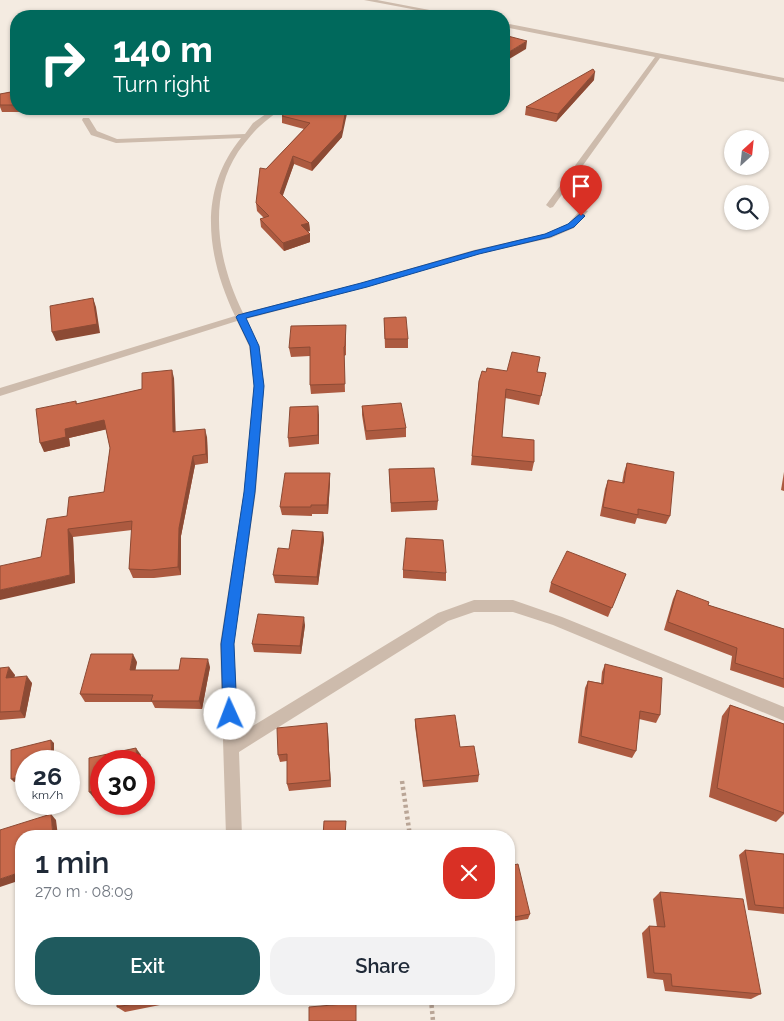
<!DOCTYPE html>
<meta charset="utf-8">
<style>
:root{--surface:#fff;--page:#f2f2f3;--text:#1f2937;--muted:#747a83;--accent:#1f5a5e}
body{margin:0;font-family:Raleway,sans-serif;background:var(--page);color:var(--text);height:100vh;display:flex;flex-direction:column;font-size:19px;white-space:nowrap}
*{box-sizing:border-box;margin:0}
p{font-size:16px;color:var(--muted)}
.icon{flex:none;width:28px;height:28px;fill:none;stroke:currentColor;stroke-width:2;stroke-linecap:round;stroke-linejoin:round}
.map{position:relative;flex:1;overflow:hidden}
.details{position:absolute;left:15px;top:830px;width:500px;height:175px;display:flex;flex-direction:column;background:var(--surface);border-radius:20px;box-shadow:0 1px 4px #0004}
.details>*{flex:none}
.banner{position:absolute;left:10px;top:10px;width:500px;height:105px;border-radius:20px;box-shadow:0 1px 4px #0004;background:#00695c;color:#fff;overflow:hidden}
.needle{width:32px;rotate:27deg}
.buttons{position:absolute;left:724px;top:130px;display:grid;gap:10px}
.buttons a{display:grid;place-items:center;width:45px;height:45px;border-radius:50%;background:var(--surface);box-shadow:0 1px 4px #0004;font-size:25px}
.speed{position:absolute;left:15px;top:750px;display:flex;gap:10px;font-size:25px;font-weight:700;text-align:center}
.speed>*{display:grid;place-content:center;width:65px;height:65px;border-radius:50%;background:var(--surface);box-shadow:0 1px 4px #0004;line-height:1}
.speed small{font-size:12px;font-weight:400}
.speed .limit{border:8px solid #d22;background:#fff;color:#111}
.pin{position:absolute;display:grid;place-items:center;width:42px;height:42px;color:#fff;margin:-51px -21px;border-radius:50% 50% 50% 0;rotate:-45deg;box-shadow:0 0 5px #0007}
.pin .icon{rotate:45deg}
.me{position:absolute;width:55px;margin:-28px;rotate:358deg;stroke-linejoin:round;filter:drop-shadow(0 0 4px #0008)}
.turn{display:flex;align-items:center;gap:18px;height:105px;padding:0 20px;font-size:22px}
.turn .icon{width:65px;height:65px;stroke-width:2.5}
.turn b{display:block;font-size:35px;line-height:42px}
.round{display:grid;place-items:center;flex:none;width:52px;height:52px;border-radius:20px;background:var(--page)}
.summary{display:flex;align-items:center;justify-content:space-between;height:85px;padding:0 20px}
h1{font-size:30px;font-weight:600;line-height:38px}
.primary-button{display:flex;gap:10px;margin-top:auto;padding:10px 20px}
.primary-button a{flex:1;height:58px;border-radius:20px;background:var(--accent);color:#fff;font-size:20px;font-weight:600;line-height:58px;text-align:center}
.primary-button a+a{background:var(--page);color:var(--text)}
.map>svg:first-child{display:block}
</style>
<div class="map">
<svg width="784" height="1021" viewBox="0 0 784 1021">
<rect width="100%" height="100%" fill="#f4ebe1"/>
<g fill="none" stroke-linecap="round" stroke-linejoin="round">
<g stroke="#b9a596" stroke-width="4.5" stroke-dasharray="3 3" stroke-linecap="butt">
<polyline points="402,781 410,836"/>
<polyline points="431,999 433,1021"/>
</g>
<g fill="#cdbbac" fill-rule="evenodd">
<polygon points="364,0 377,0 461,16 449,16"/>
<polygon points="504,23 784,78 784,82 660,58 553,207 550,208 546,205 655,57 504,27"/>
<path d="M273,109H281C274,115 266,120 260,126C252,133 244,144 238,152C206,201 219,264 243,313L361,283L474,250L545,234L568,224L581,209L588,211L574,228L551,238L479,254L367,287L246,319L259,346L264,385L256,491L234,644L238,735L438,613L474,600H513L562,617L784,707V721L553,625L513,612H474L448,621L239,752L242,836H226L220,644L244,491L254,385L249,346L237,321L0,396V388L235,316C207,257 197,192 241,138L116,143L91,135L82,120L83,118H89L97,131L117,139L245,134L253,123Z"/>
</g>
</g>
<g fill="#ac5a40">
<polygon points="594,80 556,122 525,115 526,107"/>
<polygon points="16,91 16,109 109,109 91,112 2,112 0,107 0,94"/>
<polygon points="130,109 182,109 181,112 130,112"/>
<polygon points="291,109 342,137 312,171 294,164 282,196 309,223 310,231 307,232 310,242 284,251 261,227 260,219 264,218 257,211 256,203 266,169 304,129 282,123 282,116"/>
<polygon points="384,318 408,339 408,348 385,348"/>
<polygon points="346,334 346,355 344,356 345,392 311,394 310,385 310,356 291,357 289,348"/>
<polygon points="507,371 537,372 546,373 539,405 505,398 502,437 534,462 532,471 471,465 479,381 486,372"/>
<polygon points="174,378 175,432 207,437 208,463 195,465 181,536 181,575 154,578 133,578 129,569 132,530 73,537 75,583 41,557 67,516 104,492 110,448 106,429 69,438 70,446 44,452 76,401 77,404 142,389"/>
<polygon points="362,406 406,428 406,437 366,440 362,415"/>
<polygon points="319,415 319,444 289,447 288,438"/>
<polygon points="627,463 670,516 666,524 637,518 635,524 600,516 605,489 608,480 622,483 624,472"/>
<polygon points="389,469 438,501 437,510 391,512"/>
<polygon points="784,472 784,491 781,490"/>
<polygon points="330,473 330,482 328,514 312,514 312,516 282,515 280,507"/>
<polygon points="323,532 324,540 318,585 275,583 273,575 289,549"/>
<polygon points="403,570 446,573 446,581 403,578"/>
<polygon points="626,574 608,617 549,592 551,583"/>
<polygon points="677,590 708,605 784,629 784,688 730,670 732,656 664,630 673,599"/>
<polygon points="305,625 301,654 254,652 252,644"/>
<polygon points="137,662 135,670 179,670 210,667 202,709 155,708 152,702 85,702 80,694"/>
<polygon points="605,664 660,715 656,723 639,719 636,751 632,758 578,743 585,688 588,681 601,683 602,672"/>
<polygon points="0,668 15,675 14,677 32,683 25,718 0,720"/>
<polygon points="730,705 784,724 784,814 776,822 709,797 722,716"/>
<polygon points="415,719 460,747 479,775 478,782 423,787 415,726"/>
<polygon points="327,723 331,787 289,791 287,784 287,761 280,762 278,755"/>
<polygon points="745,850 784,854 784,914 748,910 739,855"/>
<polygon points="509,866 530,914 528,919 509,922"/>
<polygon points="660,892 761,994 751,999 665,991 663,980 647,978 642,933 649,926 657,927 653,899"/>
<polygon points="117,999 190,999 125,1012 117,1007"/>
</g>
<g fill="#8c4a34">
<polygon points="527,41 526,49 504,62 504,55"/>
<polygon points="595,72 594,80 556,122 558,114"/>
<polygon points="90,109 109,109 91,112"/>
<polygon points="346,109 348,109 342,137 312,171 311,163"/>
<polygon points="293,156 294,164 281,201 280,193"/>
<polygon points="309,223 310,231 302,233 301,225"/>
<polygon points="310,234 310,242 284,251 283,243"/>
<polygon points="93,298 96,307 100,333 56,341 52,332"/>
<polygon points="172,370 174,378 176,441 173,432"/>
<polygon points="318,406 319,415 319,444 318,435"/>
<polygon points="104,420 108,429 69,438 70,446 44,452 40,443 65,429"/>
<polygon points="205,429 207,437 208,463 206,454"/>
<polygon points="193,456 195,465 181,536 181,575 178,567 179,528"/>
<polygon points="330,473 330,482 328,514 327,505"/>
<polygon points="68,529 73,537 75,583 0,600 0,590 70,575"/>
<polygon points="323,532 324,540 318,585 317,577"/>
<polygon points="304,617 305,625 301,654 300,646"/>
<polygon points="133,654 137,662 134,678 130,670"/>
<polygon points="208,659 210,667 202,709 199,701"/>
<polygon points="9,667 15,675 12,685 6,678"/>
<polygon points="27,676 32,683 25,718 20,711"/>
<polygon points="327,723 328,731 331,787 330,780"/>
<polygon points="51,740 54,743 54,761 52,761"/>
<polygon points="136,748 141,755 141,761 137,761"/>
<polygon points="26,775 26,779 14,782 11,779"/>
<polygon points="101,789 101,797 94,798 89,792"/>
<polygon points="51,814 56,820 58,836 53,836"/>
<polygon points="21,872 21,880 0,887 0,879"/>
</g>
<g fill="#c8694b" stroke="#8c4a34">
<polygon points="504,35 527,41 504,55"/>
<polygon points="593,69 595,72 558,114 526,107"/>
<polygon points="16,91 16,105 0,105 0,94"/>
<polygon points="291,109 346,109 342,130 311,163 293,156 280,193 309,223 301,225 310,234 283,243 260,219 269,216 256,203 260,168 266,169 310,123 282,116"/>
<polygon points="93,298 97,324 52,332 50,306"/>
<polygon points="406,317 408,339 385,339 384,318"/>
<polygon points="346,325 345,346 344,347 345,384 310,385 310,347 289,348 291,326"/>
<polygon points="512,352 540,357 537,372 546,373 541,396 506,389 502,437 534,440 534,462 472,456 479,381 482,371 486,372 487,368 507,371"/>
<polygon points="172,370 173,432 205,429 206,454 193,456 179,528 178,567 151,570 129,569 132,521 68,529 70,575 0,590 0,566 41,557 47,519 67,516 69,497 104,492 110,448 104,420 65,429 66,437 40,443 36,409 76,401 76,404 142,389 142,373"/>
<polygon points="401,403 406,428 366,431 362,406"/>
<polygon points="318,406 318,435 288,438 290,407"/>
<polygon points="627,463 674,472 670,516 638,509 638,515 603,507 608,480 624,483"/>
<polygon points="434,468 438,501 391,503 389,469"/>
<polygon points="285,473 330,473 327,505 311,505 311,507 280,507"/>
<polygon points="292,530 323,532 317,577 273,575 278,548 289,549"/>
<polygon points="406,538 443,540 446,573 403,570"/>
<polygon points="567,551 626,574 612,608 551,583"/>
<polygon points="677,590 709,602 708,605 784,629 784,679 735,663 737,648 668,622"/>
<polygon points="258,614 304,617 300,646 252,644"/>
<polygon points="91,654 133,654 130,670 179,670 181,658 208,659 199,701 151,701 153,695 80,694"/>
<polygon points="605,664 662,678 660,715 640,711 636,751 581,736 588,681 603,684"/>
<polygon points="9,667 6,678 27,676 20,711 0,712 0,668"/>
<polygon points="730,705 784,724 784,813 717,788"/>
<polygon points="455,715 460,747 474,746 479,775 423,781 415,719"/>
<polygon points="327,723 330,780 287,784 287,754 278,755 277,728"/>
<polygon points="51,740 52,761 26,761 26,775 11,779 11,750"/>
<polygon points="136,748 137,761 101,761 101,789 89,792 89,758"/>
<polygon points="51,814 53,836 21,836 21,872 0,879 0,830"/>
<polygon points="324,821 346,821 345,836 323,836"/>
<polygon points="745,850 784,854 784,908 755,905"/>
<polygon points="518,864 530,914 509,918 509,866"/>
<polygon points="660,892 743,899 761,994 672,986 671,974 654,973 649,926 665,927"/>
<polygon points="117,999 158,999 117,1007"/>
<polygon points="356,1003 356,1021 309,1021 309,1007"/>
</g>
<polygon fill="#1a73e8" stroke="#114b97" points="581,213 585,216 574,227 550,237 479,254 367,287 246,318 259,346 264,386 255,492 234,644 237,714 235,718 230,720 225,718 223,714 221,644 244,492 254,386 250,346 236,317 238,315 361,283 474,251 545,234 568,224"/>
</svg>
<div class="buttons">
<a><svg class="needle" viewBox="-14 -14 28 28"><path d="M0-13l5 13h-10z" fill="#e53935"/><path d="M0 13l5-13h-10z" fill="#747a83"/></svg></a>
<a><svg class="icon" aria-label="search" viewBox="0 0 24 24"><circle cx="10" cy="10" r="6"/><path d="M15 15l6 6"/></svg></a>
</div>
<div class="speed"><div>26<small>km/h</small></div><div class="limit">30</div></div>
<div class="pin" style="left:581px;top:216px;background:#d93025"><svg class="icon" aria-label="arrive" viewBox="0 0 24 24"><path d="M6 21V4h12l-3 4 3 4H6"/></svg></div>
<svg class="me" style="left:230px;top:714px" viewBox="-20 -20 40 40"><circle r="19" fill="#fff"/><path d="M0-13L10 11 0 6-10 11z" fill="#1a73e8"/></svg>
<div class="banner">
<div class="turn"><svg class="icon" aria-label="right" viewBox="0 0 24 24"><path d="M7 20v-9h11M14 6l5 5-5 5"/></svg><div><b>140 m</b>Turn right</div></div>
</div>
<section class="details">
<div class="summary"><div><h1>1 min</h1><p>270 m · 08:09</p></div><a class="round" style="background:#d93025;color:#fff"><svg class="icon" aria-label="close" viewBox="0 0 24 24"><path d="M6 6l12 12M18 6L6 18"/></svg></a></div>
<div class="primary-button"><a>Exit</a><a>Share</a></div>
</section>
</div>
